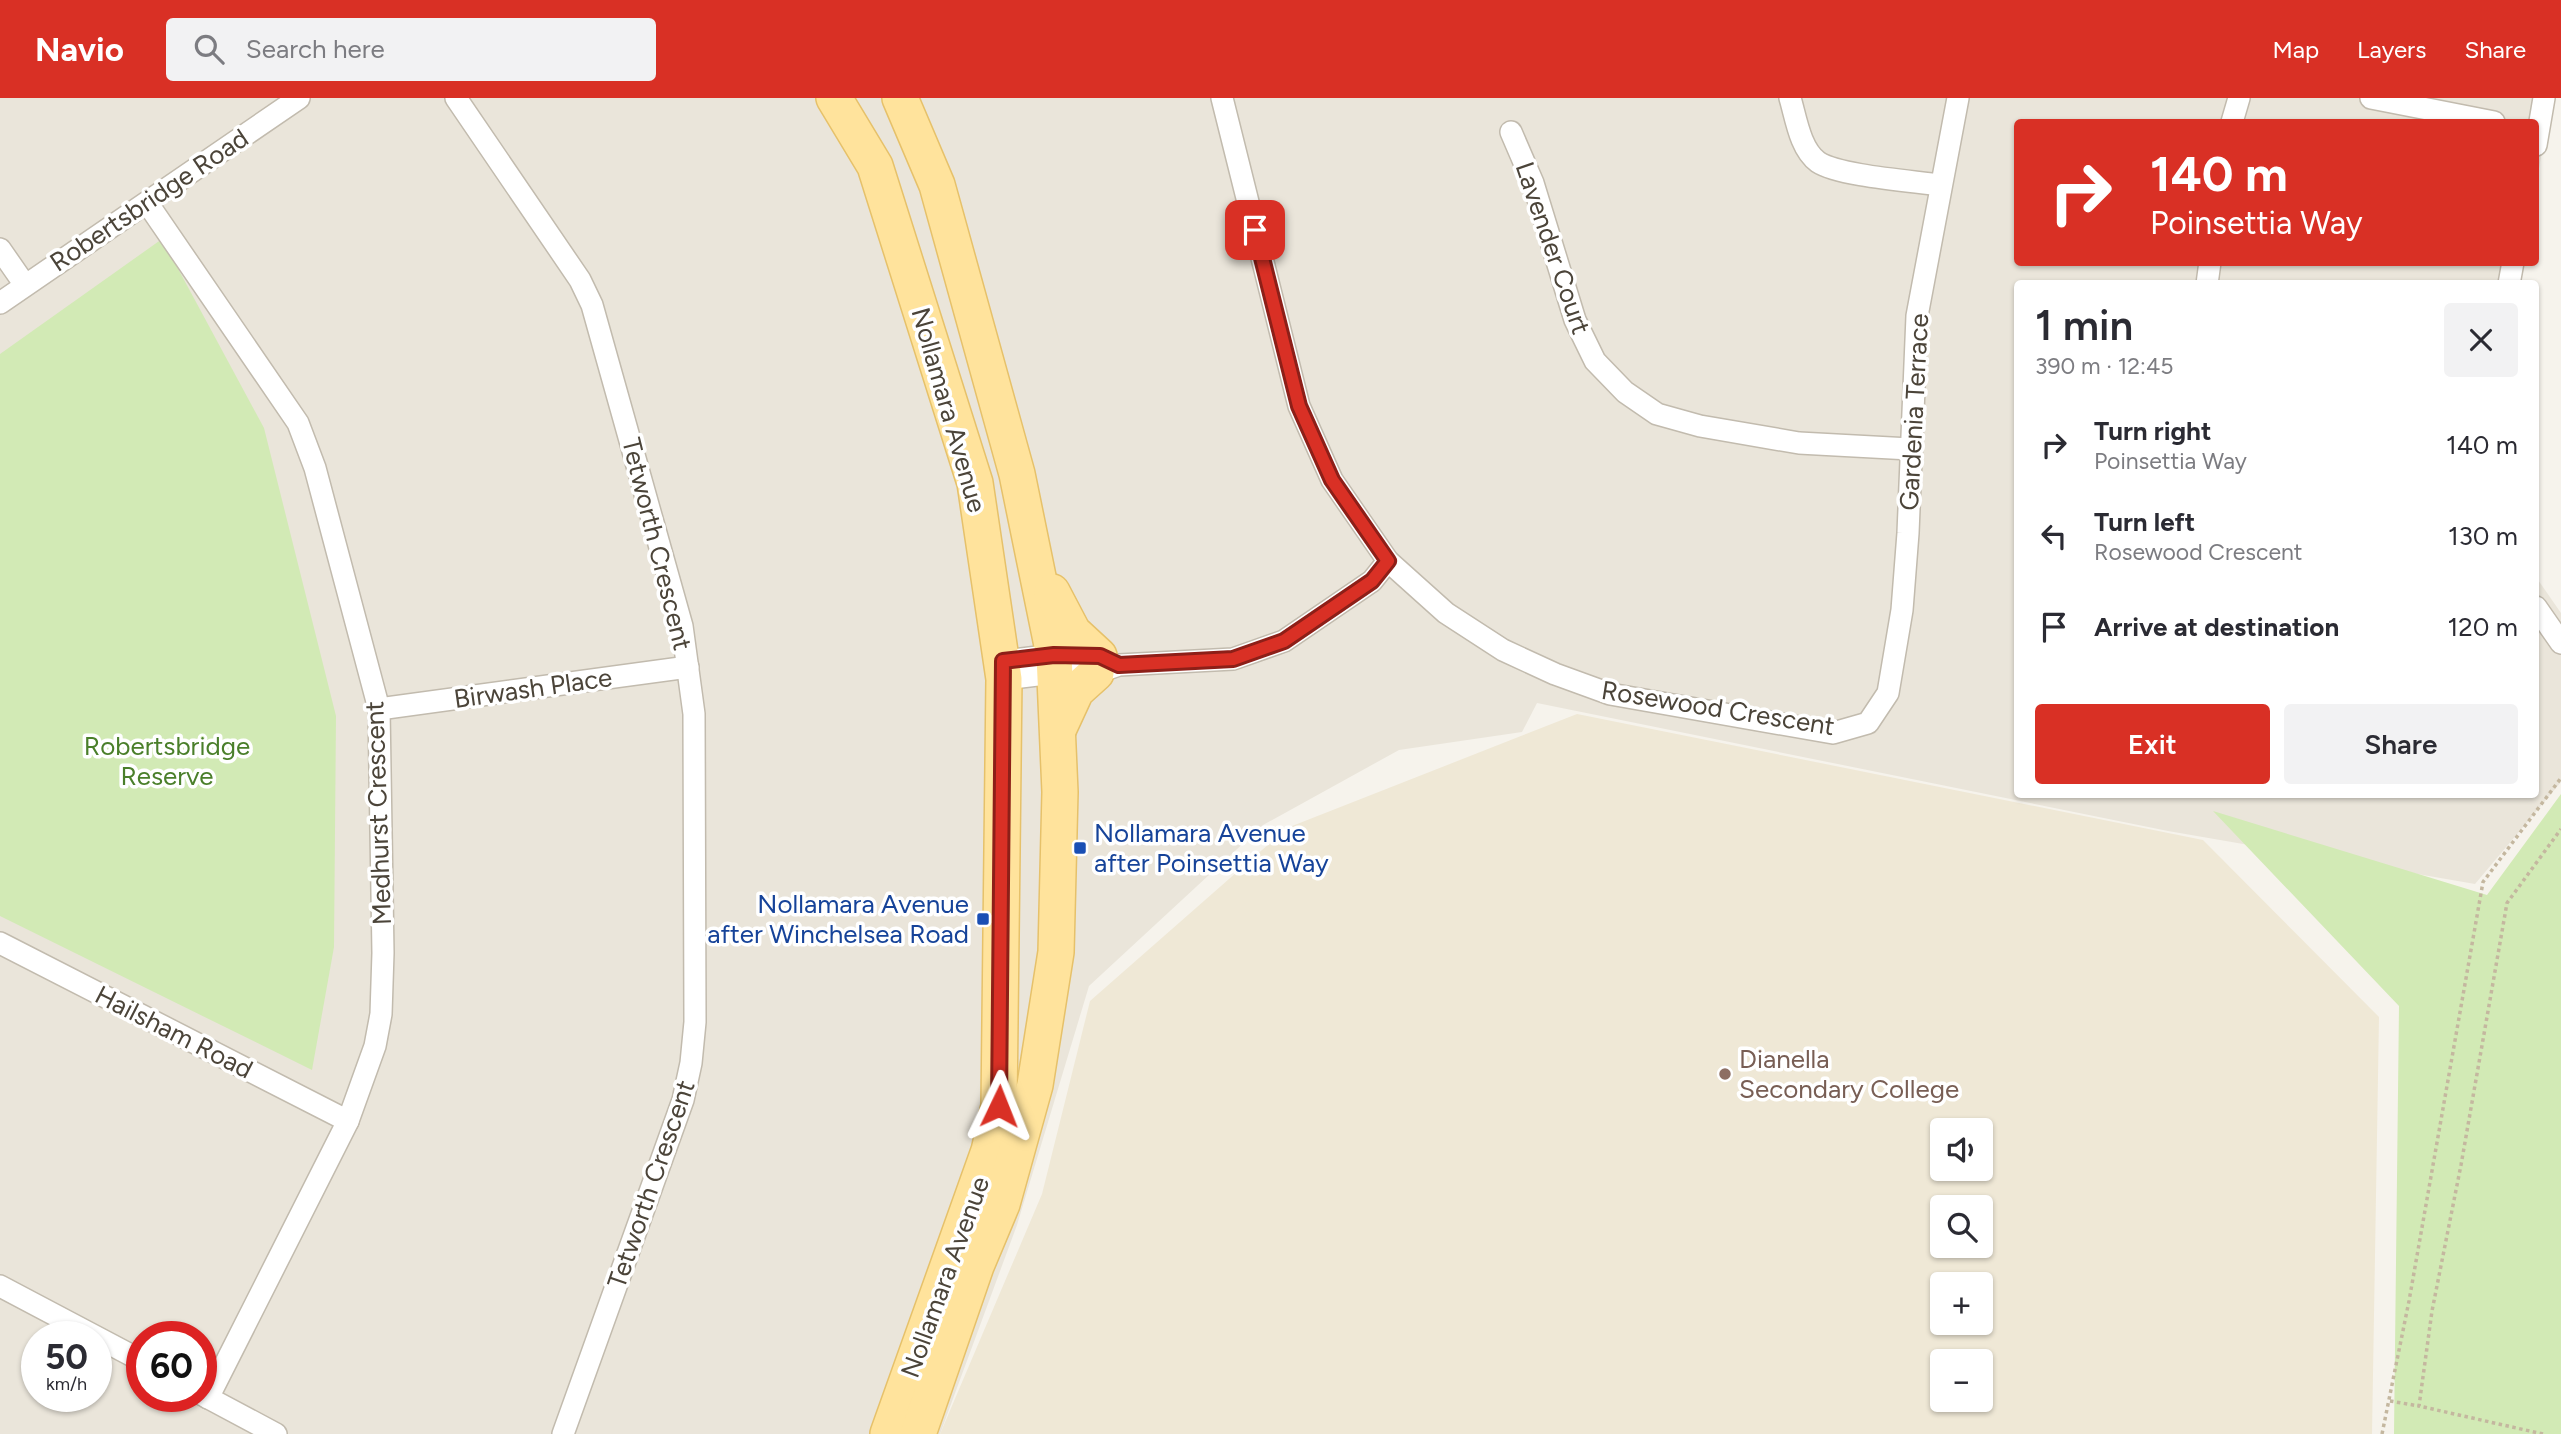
<!DOCTYPE html>
<meta charset="utf-8">
<style>
:root{--surface:#fff;--page:#f2f2f3;--text:#2b2b33;--muted:#7c7c81;--accent:#d93025}
body{margin:0;font-family:Figtree,sans-serif;background:var(--page);color:var(--text);height:100vh;display:flex;flex-direction:column;font-size:26px;white-space:nowrap}
*{box-sizing:border-box;margin:0}
p{font-size:23px;color:var(--muted)}
.icon{flex:none;width:38px;height:38px;fill:none;stroke:currentColor;stroke-width:2;stroke-linecap:round;stroke-linejoin:round}
.map{position:relative;flex:1;overflow:hidden}
.sheet{position:absolute;left:2014px;top:182px;width:525px;height:518px;display:flex;flex-direction:column;background:var(--surface);border-radius:7px;box-shadow:0 2px 5px #0004}
.sheet>*{flex:none}
.banner{position:absolute;left:2014px;top:21px;width:525px;height:147px;border-radius:7px;box-shadow:0 2px 5px #0004;background:#d93025;color:#fff;overflow:hidden}
.buttons{position:absolute;left:1930px;top:1020px;display:grid;gap:14px}
.buttons a{display:grid;place-items:center;width:63px;height:63px;border-radius:7px;background:var(--surface);box-shadow:0 2px 5px #0004;font-size:35px}
.speed{position:absolute;left:21px;top:1223px;display:flex;gap:14px;font-size:35px;font-weight:700;text-align:center}
.speed>*{display:grid;place-content:center;width:91px;height:91px;border-radius:50%;background:var(--surface);box-shadow:0 2px 5px #0004;line-height:1}
.speed small{font-size:18px;font-weight:400}
.speed .limit{border:10px solid #d22;background:#fff;color:#111}
.pin{position:absolute;display:grid;place-items:center;width:60px;height:60px;color:#fff;margin:-30px;border-radius:14px;box-shadow:0 4px 10px #0006}
.me{position:absolute;width:77px;margin:-38px;rotate:2deg;stroke-linejoin:round;filter:drop-shadow(0 0 5px #0008)}
.turn{display:flex;align-items:center;gap:24px;height:147px;padding:0 21px;font-size:32px}
.turn .icon{width:91px;height:91px;stroke-width:2.5}
.turn b{display:block;font-size:49px;line-height:60px}
.round{display:grid;place-items:center;flex:none;width:74px;height:74px;border-radius:7px;background:var(--page)}
.head{display:flex;align-items:center;justify-content:space-between;height:119px;padding:0 21px}
h1{font-size:42px;font-weight:600;line-height:52px}
.cta{display:flex;gap:14px;margin-top:auto;padding:14px 21px}
.cta a{flex:1;height:80px;border-radius:7px;background:var(--accent);color:#fff;font-size:28px;font-weight:600;line-height:80px;text-align:center}
.cta a+a{background:var(--page);color:var(--text)}
ul{padding:0;list-style:none}
li{display:flex;align-items:center;gap:21px;height:91px;padding:0 21px}
li div{flex:1}
li b{display:block;font-size:26px}
li em{font-style:normal}
header{display:flex;align-items:center;gap:42px;box-sizing:border-box;height:98px;padding:0 35px;background:var(--accent);color:#fff}
header strong{font-size:33px}
nav{display:flex;gap:38px;margin-inline-start:auto;font-size:24px}
.search{width:490px;height:63px;background:var(--page);display:flex;align-items:center;gap:18px;box-sizing:border-box;padding:0 24px;border-radius:7px;color:var(--muted);font-size:26px}
.map>svg:first-child{display:block}
</style>
<header>
<strong>Navio</strong>
<div class="search"><svg class="icon" aria-label="search" viewBox="0 0 24 24"><circle cx="10" cy="10" r="6"/><path d="M15 15l6 6"/></svg>Search here</div>
<nav><a>Map</a><a>Layers</a><a>Share</a></nav>
</header>
<div class="map">
<svg width="2561" height="1336" viewBox="0 0 2561 1336">
<rect width="100%" height="100%" fill="#f6f3ec"/>
<path fill="#eae5da" fill-rule="evenodd" d="M0,0H2551L2536,88V24H2018V164L2522,165L2518,186H2018V696H2536V479L2561,515V684L2475,786L2168,733L1537,605L1522,634L1399,652L1263,727L1089,888L1017,1127L940,1336H0ZM37,1239H96V1298H37ZM142,1239H201V1298H142Z"/>
<path fill="#efe8d6" fill-rule="evenodd" d="M1577,616L2203,742L2379,919L2372,1336H940L1042,1096L1090,903L1287,730ZM1942,1032H1981V1071H1942ZM1942,1110H1981V1148H1942ZM1942,1186H1981V1225H1942ZM1942,1264H1981V1302H1942Z"/>
<g fill="#d2eab5">
<polygon points="162,141 264,330 336,618 334,849 312,972 0,818 0,256"/>
<polygon points="2561,696 2561,1336 2394,1336 2399,908 2213,713 2487,797"/>
</g>
<g fill="none" stroke-linecap="round" stroke-linejoin="round">
<defs>
<g id="minor">
<polyline points="456,0 580,182 592,207 682,528 694,616 695,924 691,965 683,1002 563,1336"/>
<polyline points="1222,0 1299,308 1332,382 1388,463 1446,515 1503,552 1555,576 1610,596 1833,635 1868,625 1888,595 1902,512 1908,435 1917,218 1958,0"/>
<path d="M1790,0C1796,20 1800,51 1818,64C1839,78 1913,83 1940,87"/>
<polyline points="2371,0 2494,24"/>
<polyline points="2232,24 2239,0"/>
<polyline points="1511,34 1533,85 1575,222 1595,263 1625,294 1657,316 1700,328 1799,345 1910,351"/>
<polyline points="2536,47 2544,0"/>
<polyline points="148,106 298,325 315,370 379,611 383,855 381,916 375,948 348,1023 208,1300"/>
<polyline points="0,151 25,187"/>
<polyline points="2207,186 2210,164"/>
<polyline points="2509,186 2513,164"/>
<polyline points="0,205 299,0"/>
<polyline points="2536,509 2561,545"/>
<polyline points="1003,563 1054,557 1101,559"/>
<polyline points="1004,581 1054,575 1096,575 1119,567 1233,561 1284,543 1372,483 1388,463"/>
<polyline points="379,611 688,569"/>
<polyline points="0,845 348,1023"/>
<polyline points="0,1188 142,1263"/>
<polyline points="201,1296 276,1336"/>
</g>
<g id="primary">
<polyline points="834,0 875,68 975,385 1004,581 999,1008 989,1053 888,1336"/>
<polyline points="900,0 937,87 1017,376 1054,557 1060,694 1056,854 1035,987 1002,1106 976,1168 918,1336"/>
<polyline points="1052,494 1073,534 1099,558"/>
<polyline points="1058,632 1076,593 1096,575"/>
</g>
</defs>
<use href="#minor" stroke="#c2bbae" stroke-width="24"/>
<use href="#primary" stroke="#e6c16a" stroke-width="38"/>
<g stroke="#c4b79f" stroke-width="3.5" stroke-dasharray="3.5 3.5" stroke-linecap="butt">
<polyline points="2390,1303 2419,1308"/>
<polyline points="2382,1336 2409,1203 2483,784 2561,680"/>
<polyline points="2543,1336 2419,1308 2432,1213 2461,1067 2507,805 2561,731"/>
</g>
<use href="#minor" stroke="#fff" stroke-width="21"/>
<use href="#primary" stroke="#ffe39c" stroke-width="35"/>
</g>
<g fill="none" stroke-linecap="round" stroke-linejoin="round">
<defs>
<polyline id="route" points="999,1008 1003,563 1054,557 1100,558 1119,567 1233,561 1284,543 1372,483 1388,463 1332,382 1299,308 1255,132"/>
</defs>
<use href="#route" stroke="#8d1f18" stroke-width="18"/>
<use href="#route" stroke="#d93025" stroke-width="12"/>
</g>
<g fill="#1a4fb4" stroke="#fff" stroke-width="2.5">
<rect x="1073" y="743" width="14" height="14" rx="3.5"/>
<rect x="976" y="814" width="14" height="14" rx="3.5"/>
</g>
<circle fill="#8d6e63" stroke="#fff" stroke-width="2.5" cx="1725" cy="976" r="7"/>
<g text-anchor="middle" stroke-width="7" stroke-linejoin="round" paint-order="stroke">
<g font-size="26" fill="#4b4439" stroke="#fff">
<text transform="translate(149 102) rotate(-34)" y="9">Robertsbridge Road</text>
<text transform="translate(1553 150) rotate(71)" y="9">Lavender Court</text>
<text transform="translate(949 312) rotate(74)" y="9">Nollamara Avenue</text>
<text transform="translate(1914 314) rotate(-87)" y="9">Gardenia Terrace</text>
<text transform="translate(657 446) rotate(76)" y="9">Tetworth Crescent</text>
<text transform="translate(533 590) rotate(-8)" y="9">Birwash Place</text>
<text transform="translate(1718 610) rotate(9)" y="9">Rosewood Crescent</text>
<text transform="translate(378 715) rotate(-92)" y="9">Medhurst Crescent</text>
<text transform="translate(174 934) rotate(27)" y="9">Hailsham Road</text>
<text transform="translate(651 1086) rotate(-71)" y="9">Tetworth Crescent</text>
<text transform="translate(945 1179) rotate(-70)" y="9">Nollamara Avenue</text>
</g>
<g font-size="26" fill="#4a7f2a" stroke="#fff">
<text x="167" y="657">Robertsbridge<tspan x="167" dy="30">Reserve</tspan></text>
</g>
<g font-size="26" fill="#164399" stroke="#fff" text-anchor="start">
<text x="1094" y="744">Nollamara Avenue<tspan x="1094" dy="30">after Poinsettia Way</tspan></text>
<text x="969" y="815" text-anchor="end">Nollamara Avenue<tspan x="969" dy="30">after Winchelsea Road</tspan></text>
</g>
<g font-size="26" fill="#785e54" stroke="#fff" text-anchor="start">
<text x="1739" y="970">Dianella<tspan x="1739" dy="30">Secondary College</tspan></text>
</g>
</g>
</svg>
<div class="buttons">
<a><svg class="icon" aria-label="sound" viewBox="0 0 24 24"><path d="M4 9h4l5-4v14l-5-4H4zM17 9q2 3 0 6"/></svg></a>
<a><svg class="icon" aria-label="search" viewBox="0 0 24 24"><circle cx="10" cy="10" r="6"/><path d="M15 15l6 6"/></svg></a>
<a>+</a>
<a>−</a>
</div>
<div class="speed"><div>50<small>km/h</small></div><div class="limit">60</div></div>
<div class="pin" style="left:1255px;top:132px;background:#d93025"><svg class="icon" aria-label="arrive" viewBox="0 0 24 24"><path d="M6 21V4h12l-3 4 3 4H6"/></svg></div>
<svg class="me" style="left:999px;top:1008px" viewBox="-20 -20 40 40"><path d="M0-17L14 15 0 8-14 15z" fill="#d93025" stroke="#fff" stroke-width="4"/></svg>
<div class="banner">
<div class="turn"><svg class="icon" aria-label="right" viewBox="0 0 24 24"><path d="M7 20v-9h11M14 6l5 5-5 5"/></svg><div><b>140 m</b>Poinsettia Way</div></div>
</div>
<section class="sheet">
<div class="head"><div><h1>1 min</h1><p>390 m · 12:45</p></div><a class="round"><svg class="icon" aria-label="close" viewBox="0 0 24 24"><path d="M6 6l12 12M18 6L6 18"/></svg></a></div>
<ul>
<li><svg class="icon" aria-label="right" viewBox="0 0 24 24"><path d="M7 20v-9h11M14 6l5 5-5 5"/></svg><div><b>Turn right</b><p>Poinsettia Way</p></div><em>140 m</em></li>
<li><svg class="icon" aria-label="left" viewBox="0 0 24 24"><path d="M17 20v-9H6M10 6l-5 5 5 5"/></svg><div><b>Turn left</b><p>Rosewood Crescent</p></div><em>130 m</em></li>
<li><svg class="icon" aria-label="arrive" viewBox="0 0 24 24"><path d="M6 21V4h12l-3 4 3 4H6"/></svg><div><b>Arrive at destination</b></div><em>120 m</em></li>
</ul>
<div class="cta"><a>Exit</a><a>Share</a></div>
</section>
</div>
